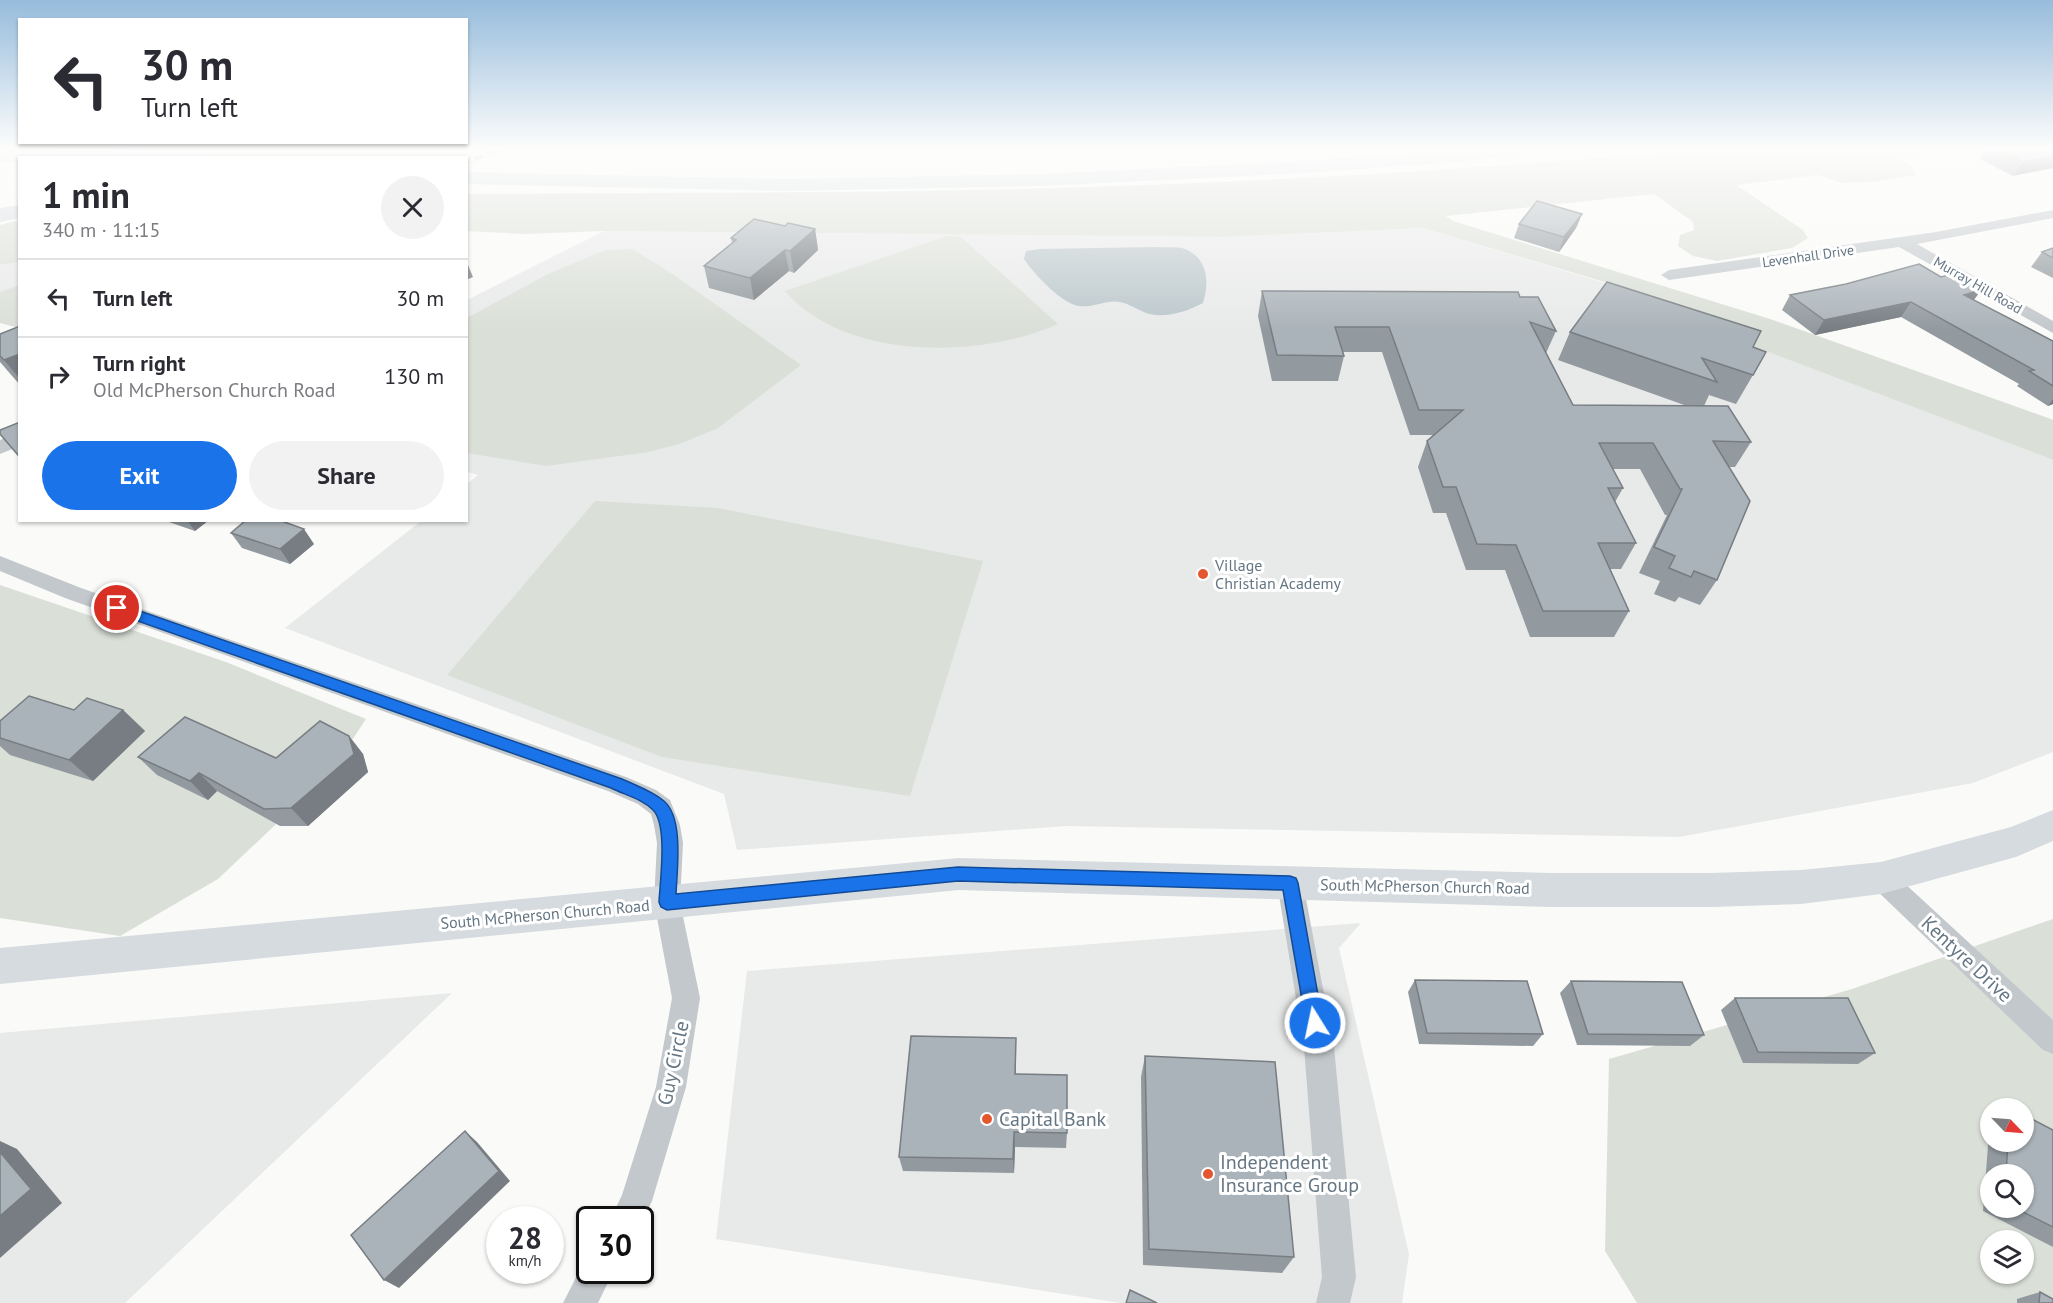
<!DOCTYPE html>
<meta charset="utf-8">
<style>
:root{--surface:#fff;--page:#f2f2f3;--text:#2b2b33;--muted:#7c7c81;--line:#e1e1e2;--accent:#1a73e8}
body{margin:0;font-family:"PT Sans",sans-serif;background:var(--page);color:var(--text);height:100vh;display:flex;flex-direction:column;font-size:22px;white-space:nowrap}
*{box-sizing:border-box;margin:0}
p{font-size:20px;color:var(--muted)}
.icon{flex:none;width:33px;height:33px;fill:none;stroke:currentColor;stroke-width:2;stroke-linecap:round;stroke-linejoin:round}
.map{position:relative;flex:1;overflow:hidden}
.drawer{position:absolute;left:18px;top:156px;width:450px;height:366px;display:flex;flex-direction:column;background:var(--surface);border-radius:0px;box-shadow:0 2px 4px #0004}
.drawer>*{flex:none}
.hud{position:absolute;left:18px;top:18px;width:450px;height:126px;border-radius:0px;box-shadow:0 2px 4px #0004;background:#fff;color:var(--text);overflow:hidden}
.needle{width:39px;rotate:115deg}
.fabs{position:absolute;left:1980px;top:1098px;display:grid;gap:12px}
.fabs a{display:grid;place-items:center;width:54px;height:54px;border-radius:50%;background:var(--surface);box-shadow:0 2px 4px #0004;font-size:30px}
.speed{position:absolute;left:486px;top:1206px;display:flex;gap:12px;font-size:30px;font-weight:700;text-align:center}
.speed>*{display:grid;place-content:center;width:78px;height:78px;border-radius:50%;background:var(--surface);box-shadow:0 2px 4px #0004;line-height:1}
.speed small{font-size:15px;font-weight:400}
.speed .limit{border:3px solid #111;border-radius:9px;background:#fff;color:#111}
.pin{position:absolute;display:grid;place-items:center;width:51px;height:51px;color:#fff;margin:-26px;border:3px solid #fff;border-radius:50%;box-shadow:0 2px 6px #0007}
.me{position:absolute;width:66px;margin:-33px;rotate:350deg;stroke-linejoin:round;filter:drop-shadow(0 0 4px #0008)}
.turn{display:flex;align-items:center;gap:21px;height:126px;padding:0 24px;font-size:27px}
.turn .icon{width:78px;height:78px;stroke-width:2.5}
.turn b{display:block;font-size:42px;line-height:51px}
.round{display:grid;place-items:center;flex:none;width:63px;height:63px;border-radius:32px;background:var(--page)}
.head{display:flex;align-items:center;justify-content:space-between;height:102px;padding:0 24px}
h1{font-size:36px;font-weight:600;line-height:45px}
.cta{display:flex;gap:12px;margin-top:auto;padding:12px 24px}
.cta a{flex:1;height:69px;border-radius:36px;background:var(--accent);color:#fff;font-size:24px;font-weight:600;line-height:69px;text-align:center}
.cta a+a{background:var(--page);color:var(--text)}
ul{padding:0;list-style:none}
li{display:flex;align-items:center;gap:18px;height:78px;padding:0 24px;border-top:2px solid var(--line)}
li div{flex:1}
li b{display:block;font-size:22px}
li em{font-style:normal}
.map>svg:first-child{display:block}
</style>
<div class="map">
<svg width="2053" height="1303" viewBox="0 0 2053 1303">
<rect width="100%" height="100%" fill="#fafaf8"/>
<g fill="#e8e9e9">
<polygon points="1423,228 1631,291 1634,301 2053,460 2053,752 1973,783 1679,837 1066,826 737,850 724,794 285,628 421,521 466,520 467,484 478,475 467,472 467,300 604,231 1225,237"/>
<polygon points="19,262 19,285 0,292 0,265"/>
<polygon points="1361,923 1339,948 1409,1254 1402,1303 1120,1303 716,1239 747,971"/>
<polygon points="452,993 125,1303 0,1303 0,1033"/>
</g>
<g fill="#dadfd7" fill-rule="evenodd">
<path d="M1703,149H1941L1901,158L1912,167L1915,175L1873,182L1842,183L1818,175L1736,185L1803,230L1808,238L1792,248L1717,261L1693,256L1678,246L1680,235L1694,230L1693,222L1654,194L1446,216L1453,221L1770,319L2051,419L2053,420V460L1634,301L1631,290L1423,228L1225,237L604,231L524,234L467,231V194C692,192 919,194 1145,185C1331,178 1518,166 1703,149Z"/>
<polygon points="19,220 19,262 0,265 0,225"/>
<path d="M947,236L961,237L1058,324C980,359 845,361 785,291Z"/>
<polygon points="632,249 671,273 801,365 718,428 682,443 649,452 546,466 467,453 467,318 546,275 605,250"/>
<polygon points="19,285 19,328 0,323 0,292"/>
<polygon points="595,501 718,508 983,561 910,796 662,757 447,675"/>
<polygon points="0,585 226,662 366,719 331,772 218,879 120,936 0,918"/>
<path d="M2053,919V1303H1637L1605,1251L1609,1059L1852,989ZM1990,1108H2024V1142H1990ZM1990,1174H2024V1208H1990ZM1990,1240H2024V1274H1990Z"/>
</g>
<path fill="#bbc7cb" d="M1156,247C1164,248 1177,246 1185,249C1209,259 1209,283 1203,303C1188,311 1167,318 1150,314C1140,312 1131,304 1120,302C1108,299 1093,308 1079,306C1062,304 1033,273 1024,259L1026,251L1040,249Z"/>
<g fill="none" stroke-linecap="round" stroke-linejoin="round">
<g fill="#c3c8cc" fill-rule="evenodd">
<polygon points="2053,210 2053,218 1917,244 2053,321 2053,333 1899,247 1669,280 1661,275 1669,270 1936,232"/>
<polygon points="20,432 20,446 0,454 0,440"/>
<polygon points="0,556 81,588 626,777 656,790 670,800 680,825 683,843 680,902 700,998 686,1087 652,1201 640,1226 640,1220 610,1220 622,1195 656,1087 672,998 654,902 657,843 654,825 651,814 638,804 608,791 65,598 0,571"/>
<polygon points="1881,866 1890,870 2053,1020 2053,1054 2043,1050 1872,886 1868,878 1872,870"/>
<polygon points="1290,871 1299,875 1303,883 1334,1047 1356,1277 1350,1303 1316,1303 1322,1277 1304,1047 1277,883 1281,875"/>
<polygon points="590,1257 590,1270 614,1270 598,1303 563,1303 586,1258"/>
</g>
<polygon fill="#d6dbdf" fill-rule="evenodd" points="2053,810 2053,841 2016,857 1881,894 1801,904 1711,907 1552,907 959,890 0,984 0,948 959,858 1552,873 1711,873 1801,870 1881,862 2011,827"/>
<g fill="#d6dbdf" fill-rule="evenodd">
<polygon points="1469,149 1530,149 1527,153 1520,155 1457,162 1290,174 1041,186 786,191 466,184 466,172 786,179 1041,174 1290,162"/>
<polygon points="0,150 194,152 201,154 204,158 20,158 20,162 0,162"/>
<polygon points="20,205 20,218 0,222 0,208"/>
</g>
<defs>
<polyline id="rail" points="466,162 502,149"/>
</defs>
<use href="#rail" stroke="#a2aab0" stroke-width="4.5"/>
<use href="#rail" stroke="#fff" stroke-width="3" stroke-dasharray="9" stroke-linecap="butt"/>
</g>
<g fill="#929a9f" fill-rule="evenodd">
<polygon points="1987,149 2053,149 2013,176 1980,159"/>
<polygon points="1582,214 1576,228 1559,252 1514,238 1519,224"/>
<polygon points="785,226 815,229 818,250 794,273 789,271 754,300 709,288 704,266 732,243 731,238"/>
<polygon points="2053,248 2053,278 2031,267 2042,252"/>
<polygon points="1941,277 1981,290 1974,300 2053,341 2053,404 2048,406 2017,386 2019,384 1901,317 1815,335 1782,310 1790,295"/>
<polygon points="1262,291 1520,297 1556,331 1546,353 1573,405 1687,406 1558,360 1570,332 1753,347 1753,375 1736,404 1709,395 1704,406 1751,442 1735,467 1729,467 1717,580 1700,605 1679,597 1675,602 1654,594 1660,581 1639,573 1667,515 1665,515 1640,469 1612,469 1623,488 1615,502 1636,543 1621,569 1610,569 1629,611 1614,637 1530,637 1505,570 1466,570 1446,513 1433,513 1418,467 1427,441 1433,435 1410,435 1382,352 1343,352 1344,356 1338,381 1272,381 1258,316"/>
<polygon points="20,326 20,385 0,362 0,334"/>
<polygon points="163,520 209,520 195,531"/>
<polygon points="231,533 314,544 290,564 242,548"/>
<polygon points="74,710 123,710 145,731 93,781 10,755 0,746 0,721"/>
<polygon points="349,736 363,754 368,772 308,826 280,826 217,791 208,800 157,775 138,757 276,758"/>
<polygon points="1415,980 1543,1034 1533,1046 1419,1044 1408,992"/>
<polygon points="1571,981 1704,1035 1690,1046 1577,1045 1560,993"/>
<polygon points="1735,998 1875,1053 1858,1064 1743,1063 1721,1010"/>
<polygon points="1016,1038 1016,1074 1067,1133 1066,1148 1015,1147 1014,1173 903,1171 899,1157"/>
<polygon points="1145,1056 1294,1257 1282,1273 1143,1265 1141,1077"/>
<path d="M1990,1119V1142H2024L2053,1130V1247L1983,1211ZM1990,1174H2024V1208H1990Z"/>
<polygon points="2040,1292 2053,1303 2017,1303 2017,1299"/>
</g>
<g fill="#777d82">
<polygon points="2053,156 2053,168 2013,176 2023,162"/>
<polygon points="1582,214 1576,228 1559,252 1564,237"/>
<polygon points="815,229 818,250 794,273 790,251"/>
<polygon points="785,250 789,271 754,300 750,278"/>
<polygon points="466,260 473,277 466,280"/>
<polygon points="1981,290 1970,305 1964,295"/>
<polygon points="1911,302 1901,317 1815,335 1824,320"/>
<polygon points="20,354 20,379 4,360"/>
<polygon points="2053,399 2053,404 2048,406"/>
<polygon points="187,520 209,520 195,531"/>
<polygon points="304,529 314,544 290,564 280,549"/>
<polygon points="123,710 145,731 93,781 69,760"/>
<polygon points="349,736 363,754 368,772 308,826 291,808"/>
<polygon points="199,773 217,791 208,800 190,781"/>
<polygon points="465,1131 477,1142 510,1181 399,1288 384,1280"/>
<polygon points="1014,1132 1015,1147 1014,1173 1013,1159"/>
<polygon points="0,1141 17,1149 62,1203 0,1258"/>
</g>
<g fill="#aab3b9" stroke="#777d82" stroke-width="1.5">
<polygon points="1996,149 2053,149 2053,156 2023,162"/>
<polygon points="1537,201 1582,214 1564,237 1519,224"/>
<polygon points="754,219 785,226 788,223 815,229 790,251 785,250 750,278 704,266 736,240 731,238"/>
<polygon points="2053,248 2053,258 2042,252"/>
<polygon points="1919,264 1941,277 1952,274 1981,290 1964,295 2053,341 2053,386 2029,371 2034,370 1911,302 1824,320 1790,295 1846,284"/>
<polygon points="1607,282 1761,331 1753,347 1766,352 1753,375 1702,358 1717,382 1570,332"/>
<polygon points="1262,291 1518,292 1520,297 1538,297 1556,331 1530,322 1573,405 1728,406 1751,442 1713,441 1750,501 1717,580 1694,571 1691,577 1669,568 1675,556 1654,547 1682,489 1680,489 1653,443 1599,443 1623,488 1608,488 1636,543 1598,543 1629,611 1543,611 1516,545 1477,544 1456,487 1443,487 1427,441 1463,410 1419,410 1389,327 1335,327 1344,356 1277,355"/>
<polygon points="20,326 20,354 4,360 0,356 0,334"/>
<polygon points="20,422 20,454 18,455 0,434 0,430"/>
<polygon points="246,520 279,520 304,529 280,549 231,533"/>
<polygon points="29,696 74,710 87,698 123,710 69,760 0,738 0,721"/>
<polygon points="185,717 276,758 320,721 349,736 354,754 291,808 264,809 199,773 190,781 138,757"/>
<polygon points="1415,980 1527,981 1543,1034 1427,1033"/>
<polygon points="1571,981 1682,982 1704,1035 1588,1034"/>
<polygon points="1735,998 1848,998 1875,1053 1758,1052"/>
<polygon points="911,1036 1016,1038 1015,1074 1067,1075 1067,1133 1014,1132 1013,1159 899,1157"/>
<polygon points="1145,1056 1275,1062 1294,1257 1149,1249"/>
<polygon points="2024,1115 2053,1130 2053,1227 2015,1208 2024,1208 2024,1174 2006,1174 2008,1142 2024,1142"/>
<polygon points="465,1131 499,1171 384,1280 351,1235"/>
<polygon points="0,1152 31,1189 0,1216"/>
<polygon points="1130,1290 1157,1303 1126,1303"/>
<polygon points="2040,1292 2053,1299 2053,1303 2039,1303"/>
</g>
<linearGradient id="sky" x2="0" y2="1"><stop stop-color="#96bcdc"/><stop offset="0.45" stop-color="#fdfdfc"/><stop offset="1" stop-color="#fdfdfc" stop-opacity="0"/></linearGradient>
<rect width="2053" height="331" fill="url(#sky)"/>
<path fill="#1a73e8" stroke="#114b97" stroke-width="1.5" d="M117,603L622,779C637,786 652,791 664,801C684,818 677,870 676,894L958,867L1290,876L1296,878L1298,883L1323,1023L1321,1030L1315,1032L1308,1030L1306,1023L1283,890L958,881L667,910L661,907L659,902C660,881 668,825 653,810C642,799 625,795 611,788L112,612L110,608L112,605Z"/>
<g fill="#e4572e" stroke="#fff" stroke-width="2">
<circle cx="1203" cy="574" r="6"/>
<circle cx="987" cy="1119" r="6"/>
<circle cx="1208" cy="1174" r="6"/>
</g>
<g text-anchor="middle" stroke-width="6" stroke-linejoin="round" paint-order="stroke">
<g font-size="14" fill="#657683" stroke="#fff">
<text transform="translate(1808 256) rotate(-8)" y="5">Levenhall Drive</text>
<text transform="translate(1978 285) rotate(30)" y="5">Murray Hill Road</text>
</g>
<g font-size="16" fill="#657683" stroke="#fff" text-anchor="start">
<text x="1215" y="571">Village<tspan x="1215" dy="18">Christian Academy</tspan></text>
</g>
<g font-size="16" fill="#657683" stroke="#fff">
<text transform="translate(1425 886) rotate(1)" y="6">South McPherson Church Road</text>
<text transform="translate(545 914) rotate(-5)" y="6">South McPherson Church Road</text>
</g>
<g font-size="20" fill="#657683" stroke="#fff">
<text transform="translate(1967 959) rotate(43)" y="7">Kentyre Drive</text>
<text transform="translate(673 1063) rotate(-78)" y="7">Guy Circle</text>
</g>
<g font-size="20" fill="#657683" stroke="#fff" text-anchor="start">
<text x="999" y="1126">Capital Bank</text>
<text x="1220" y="1169">Independent<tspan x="1220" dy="23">Insurance Group</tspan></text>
</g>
</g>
</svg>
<div class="fabs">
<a><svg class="needle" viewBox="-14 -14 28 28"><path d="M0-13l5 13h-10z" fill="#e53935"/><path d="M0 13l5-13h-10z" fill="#7c7c81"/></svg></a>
<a><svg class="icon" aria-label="search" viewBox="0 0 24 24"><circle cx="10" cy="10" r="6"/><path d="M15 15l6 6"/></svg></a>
<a><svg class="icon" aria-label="layers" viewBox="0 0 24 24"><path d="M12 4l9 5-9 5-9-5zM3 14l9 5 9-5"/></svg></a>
</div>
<div class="speed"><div>28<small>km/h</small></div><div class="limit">30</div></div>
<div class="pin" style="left:117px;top:608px;background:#d93025"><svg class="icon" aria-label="arrive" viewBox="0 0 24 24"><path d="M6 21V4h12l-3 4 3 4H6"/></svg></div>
<svg class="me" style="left:1315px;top:1023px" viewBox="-20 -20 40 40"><circle r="17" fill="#1a73e8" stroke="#fff" stroke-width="3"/><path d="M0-11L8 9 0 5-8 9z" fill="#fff"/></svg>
<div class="hud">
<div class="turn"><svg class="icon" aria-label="left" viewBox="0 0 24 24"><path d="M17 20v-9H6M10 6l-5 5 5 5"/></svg><div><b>30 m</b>Turn left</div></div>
</div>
<section class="drawer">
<div class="head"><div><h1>1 min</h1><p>340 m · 11:15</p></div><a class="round"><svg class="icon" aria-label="close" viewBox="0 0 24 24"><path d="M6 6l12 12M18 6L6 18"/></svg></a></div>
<ul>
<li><svg class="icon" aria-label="left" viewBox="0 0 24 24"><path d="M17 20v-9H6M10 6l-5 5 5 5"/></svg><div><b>Turn left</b></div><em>30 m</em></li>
<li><svg class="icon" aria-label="right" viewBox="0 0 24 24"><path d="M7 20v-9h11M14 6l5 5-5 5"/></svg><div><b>Turn right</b><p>Old McPherson Church Road</p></div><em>130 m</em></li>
</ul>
<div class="cta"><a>Exit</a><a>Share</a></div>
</section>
</div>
